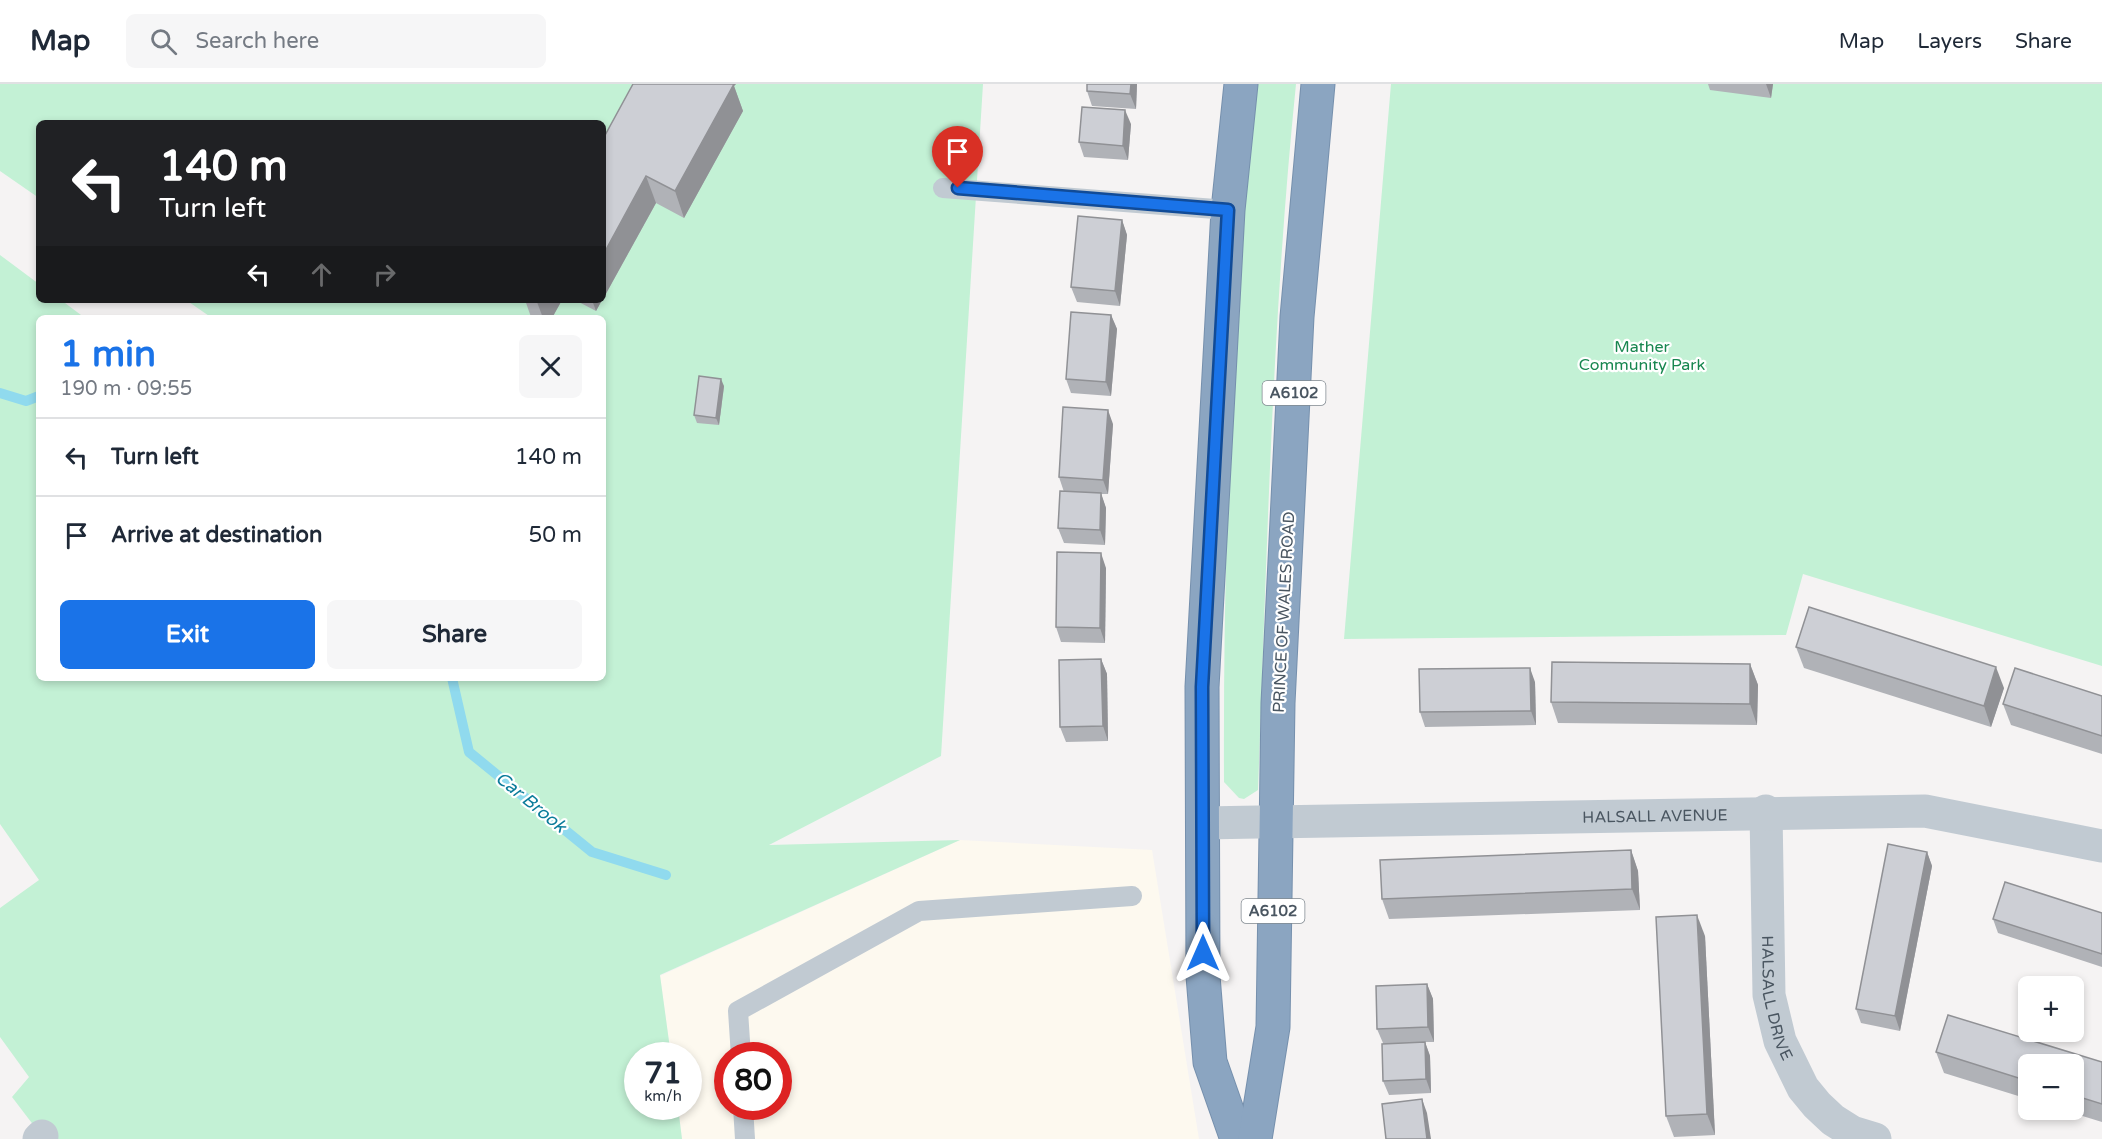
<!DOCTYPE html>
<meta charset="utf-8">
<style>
:root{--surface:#fff;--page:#f6f6f7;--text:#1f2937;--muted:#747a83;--line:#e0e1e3;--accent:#1a73e8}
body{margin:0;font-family:"Varela Round",sans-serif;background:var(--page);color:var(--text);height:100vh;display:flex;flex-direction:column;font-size:22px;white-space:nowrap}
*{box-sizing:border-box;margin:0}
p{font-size:20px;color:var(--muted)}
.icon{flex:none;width:33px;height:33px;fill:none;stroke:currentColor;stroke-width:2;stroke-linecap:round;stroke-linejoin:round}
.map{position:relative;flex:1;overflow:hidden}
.side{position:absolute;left:36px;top:231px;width:570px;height:366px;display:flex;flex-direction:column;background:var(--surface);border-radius:9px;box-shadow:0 3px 9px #0003}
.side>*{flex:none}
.top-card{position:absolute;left:36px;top:36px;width:570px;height:183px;border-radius:9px;box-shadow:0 3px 9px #0003;background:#202124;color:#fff;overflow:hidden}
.fabs{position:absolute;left:2018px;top:892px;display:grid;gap:12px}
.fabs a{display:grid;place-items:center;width:66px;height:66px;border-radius:9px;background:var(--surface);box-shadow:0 3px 9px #0003;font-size:30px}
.speed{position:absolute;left:624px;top:958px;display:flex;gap:12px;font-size:30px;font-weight:700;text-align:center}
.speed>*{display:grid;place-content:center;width:78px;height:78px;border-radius:50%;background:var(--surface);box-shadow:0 3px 9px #0003;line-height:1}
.speed small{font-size:15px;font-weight:400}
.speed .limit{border:9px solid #d22;background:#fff;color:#111}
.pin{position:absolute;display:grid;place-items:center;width:51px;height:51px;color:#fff;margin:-62px -26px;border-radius:50% 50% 50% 0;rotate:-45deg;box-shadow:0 0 6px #0007}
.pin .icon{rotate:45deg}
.me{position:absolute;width:66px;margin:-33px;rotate:0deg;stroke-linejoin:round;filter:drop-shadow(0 0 4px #0008)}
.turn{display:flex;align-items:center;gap:21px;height:126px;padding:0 24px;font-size:27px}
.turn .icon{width:78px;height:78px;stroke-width:2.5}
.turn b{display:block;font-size:42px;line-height:51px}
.lanes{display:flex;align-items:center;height:57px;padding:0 24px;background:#0003;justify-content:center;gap:30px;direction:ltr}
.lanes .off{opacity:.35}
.round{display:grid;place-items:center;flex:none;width:63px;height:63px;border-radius:9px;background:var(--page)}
.head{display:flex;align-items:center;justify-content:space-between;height:102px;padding:0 24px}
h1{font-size:36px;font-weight:700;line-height:45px;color:var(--accent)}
.primary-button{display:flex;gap:12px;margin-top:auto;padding:12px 24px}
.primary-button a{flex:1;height:69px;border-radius:9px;background:var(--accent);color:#fff;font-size:24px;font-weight:700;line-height:69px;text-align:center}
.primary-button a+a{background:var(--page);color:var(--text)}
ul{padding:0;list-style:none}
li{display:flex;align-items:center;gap:18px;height:78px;padding:0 24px;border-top:2px solid var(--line)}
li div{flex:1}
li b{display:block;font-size:22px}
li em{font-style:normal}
header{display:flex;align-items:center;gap:36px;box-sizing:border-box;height:84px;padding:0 30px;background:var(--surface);border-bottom:2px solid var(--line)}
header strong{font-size:28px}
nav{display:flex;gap:33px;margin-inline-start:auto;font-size:21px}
.search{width:420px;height:54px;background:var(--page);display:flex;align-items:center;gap:15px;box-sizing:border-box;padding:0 21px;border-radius:9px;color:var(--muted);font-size:22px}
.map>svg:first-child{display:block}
</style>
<header>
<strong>Map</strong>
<div class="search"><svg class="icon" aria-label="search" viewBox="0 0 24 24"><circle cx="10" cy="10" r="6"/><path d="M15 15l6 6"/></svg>Search here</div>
<nav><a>Map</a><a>Layers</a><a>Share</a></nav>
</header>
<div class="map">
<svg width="2102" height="1055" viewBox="0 0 2102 1055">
<rect width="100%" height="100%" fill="#f5f3f3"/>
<path fill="#fdf9ef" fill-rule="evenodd" d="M960,756L1152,766L1199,1055H682L678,1023H688V972H671L660,892ZM728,972H778V1023H728Z"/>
<g fill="#c3f1d5">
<polygon points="0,0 983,0 941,672 769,761 960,756 660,891 671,972 638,972 638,1023 678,1023 682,1055 44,1055 12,1013 29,993 0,953 0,824 39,796 0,740 0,171 39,200 39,216 61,216 85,234 39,234 39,594 603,594 603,234 212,234 186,216 603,216 603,39 39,39 39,114 0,87"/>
<path d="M1257,0H1296C1272,235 1267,470 1258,706L1244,715L1239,714L1224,698C1223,465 1231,231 1257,0Z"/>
<polygon points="1391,0 2102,0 2102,582 1803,490 1786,551 1344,555"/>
</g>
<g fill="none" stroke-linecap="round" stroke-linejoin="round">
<g stroke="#90daee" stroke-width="10">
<polyline points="0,309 26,317 39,312"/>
<polyline points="452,594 469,668 592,768 666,791"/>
</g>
<defs>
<g id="highway">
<polyline points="1237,1055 1210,978 1203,892 1202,603 1228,126 1241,0"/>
<polyline points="1255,1055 1273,943 1278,619 1297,233 1318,0"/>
</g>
</defs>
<use href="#highway" stroke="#7690ad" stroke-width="35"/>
<g stroke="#c1cad2" stroke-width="20">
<polyline points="943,104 1228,126"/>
<polyline points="741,972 738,927 919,827 1132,812"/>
<polyline points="743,1023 745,1055"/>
</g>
<g stroke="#c1cad2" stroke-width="33">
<path id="s1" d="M1766,727L1769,911L1780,957L1803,1004L1817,1021L1833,1036L1852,1048L1875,1055"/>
<path id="s2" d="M1203,739L1925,727L2102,762"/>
<polyline points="39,1055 42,1052"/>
</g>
<use href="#highway" stroke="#8ba5c1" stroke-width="33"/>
</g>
<g fill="#b0b2b7">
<polygon points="633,0 736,0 734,2 743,27 684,134 656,119 603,215"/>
<polygon points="1087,0 1137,0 1136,25 1092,22 1087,7"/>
<polygon points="1708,0 1773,0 1771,14 1710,6"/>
<polygon points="1131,40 1128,76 1084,73 1079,58"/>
<polygon points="1122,136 1127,151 1120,222 1077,218 1071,203"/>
<polygon points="525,216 562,216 552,234 533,234 531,233"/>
<polygon points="575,216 602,216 596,227"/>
<polygon points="1111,231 1117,245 1111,312 1071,309 1066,295"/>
<polygon points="724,302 719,341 697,339 694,331"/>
<polygon points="1113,340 1108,410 1101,410 1106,424 1105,461 1064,459 1058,444 1064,408 1059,393"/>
<polygon points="1106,484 1105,559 1061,558 1056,543"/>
<polygon points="1796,563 2004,604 1991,643 1804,584"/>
<polygon points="1101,575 1107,590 1108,657 1066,658 1060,643"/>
<polygon points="1750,580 1758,601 1757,641 1558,639 1551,618"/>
<polygon points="1535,598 1536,641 1425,643 1420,628"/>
<polygon points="2102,612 2102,670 2011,641 2003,620"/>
<polygon points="1631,766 1638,787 1640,826 1389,835 1382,815"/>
<polygon points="1927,768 1932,782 1900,947 1861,939 1856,925"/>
<polygon points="2102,829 2102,883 1998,849 1993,835"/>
<polygon points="1705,852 1715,1051 1674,1053 1666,1032"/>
<polygon points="1427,900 1433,915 1434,958 1425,958 1430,972 1431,1009 1389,1011 1383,997 1383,959 1377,945"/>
<polygon points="1936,968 2102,978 2102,1038 2063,1026 2073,1026 2073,981 2028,981 2028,1015 1944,989"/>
</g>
<g fill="#909195">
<polygon points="720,0 736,0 734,2 743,27 684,134 675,107"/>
<polygon points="1131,0 1137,0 1136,25 1130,10"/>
<polygon points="1766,0 1773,0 1771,14"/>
<polygon points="1125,26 1131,40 1128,76 1123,62"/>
<polygon points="646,92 656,119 603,215 603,171"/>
<polygon points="1122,136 1127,151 1120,222 1115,207"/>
<polygon points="538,216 562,216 552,234 543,234 537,218"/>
<polygon points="592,216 602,216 596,227"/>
<polygon points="1111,231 1117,245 1111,312 1106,298"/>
<polygon points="721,295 724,302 719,341 716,334"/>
<polygon points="1108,326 1113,340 1108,410 1103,396"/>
<polygon points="1101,409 1106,424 1105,461 1100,446"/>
<polygon points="1101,469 1106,484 1105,559 1100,544"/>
<polygon points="1101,575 1107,590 1108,657 1103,642"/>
<polygon points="1750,580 1758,601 1757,641 1750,620"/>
<polygon points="1996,583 2004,604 1991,643 1984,622"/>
<polygon points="1530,584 1535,598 1536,641 1531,627"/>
<polygon points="1631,766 1638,787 1640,826 1632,805"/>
<polygon points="1927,768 1932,782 1900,947 1895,932"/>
<polygon points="1697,831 1705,852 1715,1051 1707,1030"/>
<polygon points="1427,900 1433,915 1434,958 1428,943"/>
<polygon points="1425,958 1430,972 1431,1009 1426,995"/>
<polygon points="1422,1015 1427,1029 1431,1055 1427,1055"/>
</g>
<g fill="#cdcfd5" stroke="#909195" stroke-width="1.5">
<polygon points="633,0 734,0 675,107 646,92 603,171 603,55"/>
<polygon points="1087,0 1131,0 1130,10 1087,7"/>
<polygon points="1082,23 1125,26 1123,62 1079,58"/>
<polygon points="1078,132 1122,136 1115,207 1071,203"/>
<polygon points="1071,228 1111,231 1106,298 1066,295"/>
<polygon points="699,292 721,295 716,334 694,331"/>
<polygon points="1063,323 1108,326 1103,396 1059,393"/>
<polygon points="1060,407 1101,409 1100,446 1058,444"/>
<polygon points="1057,468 1101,469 1100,544 1056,543"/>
<polygon points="1809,523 1996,583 1984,622 1796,563"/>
<polygon points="1101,575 1103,642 1060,643 1059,576"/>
<polygon points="1552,578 1750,580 1750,620 1551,618"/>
<polygon points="1530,584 1531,627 1420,628 1419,585"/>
<polygon points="2015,584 2102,612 2102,652 2003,620"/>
<polygon points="1888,760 1927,768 1895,932 1856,925"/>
<polygon points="1631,766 1632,805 1382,815 1380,776"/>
<polygon points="2005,798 2102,829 2102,870 1993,835"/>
<polygon points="1697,831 1707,1030 1666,1032 1656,833"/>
<polygon points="1427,900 1428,943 1377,945 1376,902"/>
<polygon points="1948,931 2102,978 2102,1020 2073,1011 2073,981 2028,981 2028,997 1936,968"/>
<polygon points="1425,958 1426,995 1383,997 1382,960"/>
<polygon points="1422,1015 1427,1055 1386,1055 1382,1020"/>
</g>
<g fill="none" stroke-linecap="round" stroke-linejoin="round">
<defs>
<polyline id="route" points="958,104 1228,126 1202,603 1203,869"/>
</defs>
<use href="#route" stroke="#114b97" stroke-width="15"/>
<use href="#route" stroke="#1a73e8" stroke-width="10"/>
</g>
<g text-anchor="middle" stroke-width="4.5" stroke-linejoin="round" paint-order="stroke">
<g fill="#fff" stroke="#808990" stroke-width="1.5">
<rect x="1262.5" y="297" width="63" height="24" rx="4.5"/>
<rect x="1241.5" y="815" width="63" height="24" rx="4.5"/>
</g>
<g font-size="15" font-weight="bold" fill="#4a5661">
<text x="1294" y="314">A6102</text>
<text x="1273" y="832">A6102</text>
</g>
<g font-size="16" fill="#17864f" stroke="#fff">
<text x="1642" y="268">Mather<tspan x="1642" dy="18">Community Park</tspan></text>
</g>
<g font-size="16" fill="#4a5661" stroke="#fff">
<text transform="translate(1283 528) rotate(-87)" y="6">PRINCE OF WALES ROAD</text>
<text dy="6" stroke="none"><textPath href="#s2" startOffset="452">HALSALL AVENUE</textPath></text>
<text dy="6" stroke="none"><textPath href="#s1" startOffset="188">HALSALL DRIVE</textPath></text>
</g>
<g font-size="18" font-style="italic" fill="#0c7c9b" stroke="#fff">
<text transform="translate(531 718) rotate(39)" y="6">Car Brook</text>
</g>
</g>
</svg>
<div class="fabs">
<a>+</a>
<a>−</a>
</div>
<div class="speed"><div>71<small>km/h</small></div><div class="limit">80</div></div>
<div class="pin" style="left:958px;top:104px;background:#d93025"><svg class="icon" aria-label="arrive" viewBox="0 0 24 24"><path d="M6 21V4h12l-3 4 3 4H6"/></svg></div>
<svg class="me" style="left:1203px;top:869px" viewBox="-20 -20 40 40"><path d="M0-17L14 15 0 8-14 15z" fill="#1a73e8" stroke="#fff" stroke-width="4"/></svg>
<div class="top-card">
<div class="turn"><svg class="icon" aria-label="left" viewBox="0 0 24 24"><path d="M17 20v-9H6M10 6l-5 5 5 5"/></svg><div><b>140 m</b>Turn left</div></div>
<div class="lanes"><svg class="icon" aria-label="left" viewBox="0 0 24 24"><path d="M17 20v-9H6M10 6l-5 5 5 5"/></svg><svg class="icon off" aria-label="ahead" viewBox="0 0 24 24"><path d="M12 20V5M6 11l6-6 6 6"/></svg><svg class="icon off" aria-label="right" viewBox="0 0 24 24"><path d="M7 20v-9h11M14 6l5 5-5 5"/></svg></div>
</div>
<section class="side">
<div class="head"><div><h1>1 min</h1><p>190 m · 09:55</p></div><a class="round"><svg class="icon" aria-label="close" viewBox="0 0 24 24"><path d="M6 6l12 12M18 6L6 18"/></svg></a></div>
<ul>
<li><svg class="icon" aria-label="left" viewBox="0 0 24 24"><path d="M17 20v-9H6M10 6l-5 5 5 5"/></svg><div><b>Turn left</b></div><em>140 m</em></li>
<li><svg class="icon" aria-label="arrive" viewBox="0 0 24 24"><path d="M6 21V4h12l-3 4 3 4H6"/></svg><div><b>Arrive at destination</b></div><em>50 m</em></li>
</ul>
<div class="primary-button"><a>Exit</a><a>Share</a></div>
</section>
</div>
